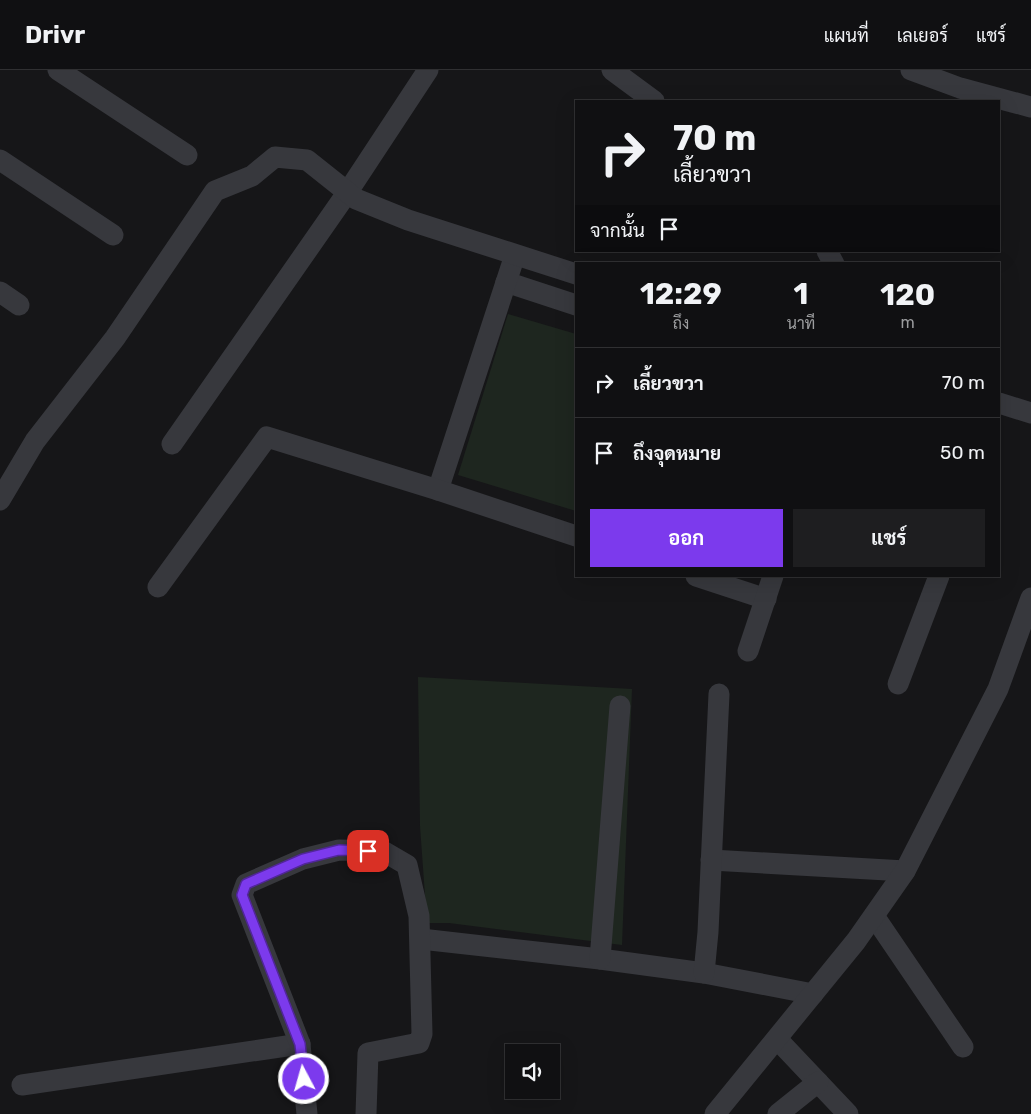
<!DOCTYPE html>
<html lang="th">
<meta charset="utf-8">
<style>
:root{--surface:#101012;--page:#1e1e20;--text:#f1f3f6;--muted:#9c9d9f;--line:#303032;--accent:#7c3aed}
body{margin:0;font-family:Rubik,Sarabun,sans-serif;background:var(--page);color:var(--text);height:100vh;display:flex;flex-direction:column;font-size:19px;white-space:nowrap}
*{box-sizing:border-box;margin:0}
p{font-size:16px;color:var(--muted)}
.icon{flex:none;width:28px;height:28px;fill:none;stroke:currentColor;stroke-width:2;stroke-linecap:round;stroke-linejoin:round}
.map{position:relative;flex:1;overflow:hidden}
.panel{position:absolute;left:575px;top:192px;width:425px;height:315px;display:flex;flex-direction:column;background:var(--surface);border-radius:0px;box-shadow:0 5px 20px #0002,0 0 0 1px var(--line)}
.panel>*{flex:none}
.hud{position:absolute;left:575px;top:30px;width:425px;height:152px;border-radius:0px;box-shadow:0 5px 20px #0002,0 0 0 1px var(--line);background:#101012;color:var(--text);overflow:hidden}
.tools{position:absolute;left:505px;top:974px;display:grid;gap:10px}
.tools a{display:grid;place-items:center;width:55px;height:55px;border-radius:0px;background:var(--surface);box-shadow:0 5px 20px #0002,0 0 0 1px var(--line);font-size:25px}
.pin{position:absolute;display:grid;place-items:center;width:42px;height:42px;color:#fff;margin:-21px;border-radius:10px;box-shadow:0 2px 8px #0006}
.me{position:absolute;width:55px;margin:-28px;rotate:354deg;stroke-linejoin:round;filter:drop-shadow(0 0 4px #0008)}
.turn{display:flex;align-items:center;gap:18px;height:105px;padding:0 15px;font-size:22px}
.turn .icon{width:65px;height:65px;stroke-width:2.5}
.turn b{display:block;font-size:35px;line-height:42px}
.then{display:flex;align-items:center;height:48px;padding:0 15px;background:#0003;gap:10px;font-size:19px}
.eta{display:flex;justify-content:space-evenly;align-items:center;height:85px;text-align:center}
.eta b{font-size:30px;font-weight:700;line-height:35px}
.cta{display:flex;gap:10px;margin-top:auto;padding:10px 15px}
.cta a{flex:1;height:58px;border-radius:0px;background:var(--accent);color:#fff;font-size:20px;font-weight:700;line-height:58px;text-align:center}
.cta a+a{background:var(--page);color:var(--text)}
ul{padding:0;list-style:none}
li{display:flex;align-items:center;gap:15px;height:70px;padding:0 15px;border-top:1px solid var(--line)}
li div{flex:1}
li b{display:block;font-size:19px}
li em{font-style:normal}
header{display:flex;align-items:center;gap:30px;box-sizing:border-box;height:70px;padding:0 25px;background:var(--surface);border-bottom:1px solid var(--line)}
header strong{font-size:24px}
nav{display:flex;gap:28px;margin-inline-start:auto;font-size:18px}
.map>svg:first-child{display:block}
</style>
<header>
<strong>Drivr</strong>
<nav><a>แผนที่</a><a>เลเยอร์</a><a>แชร์</a></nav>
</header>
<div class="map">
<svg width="1031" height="1044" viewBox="0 0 1031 1044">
<rect width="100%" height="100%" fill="#161618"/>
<g fill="#1e261f">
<polygon points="508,244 576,264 576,441 458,405"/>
<polygon points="418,607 632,619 622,875 449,853 427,853 420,756"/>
</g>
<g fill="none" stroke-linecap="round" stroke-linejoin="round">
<g stroke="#37383d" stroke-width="21">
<polyline points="58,0 187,85"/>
<polyline points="612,0 654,31"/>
<polyline points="911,0 960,18 1031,37"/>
<polyline points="0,90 113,165"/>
<polyline points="827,181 834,194"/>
<polyline points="506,212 576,235"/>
<polyline points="0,222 19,235"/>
<polyline points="999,333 1031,343"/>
<polyline points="172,374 347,123 428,0"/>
<polyline points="438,420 515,185"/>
<polyline points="0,430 35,371 115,268 215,121 252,106 275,87 307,90 356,129 408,150 576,204"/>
<polyline points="696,506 766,529"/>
<polyline points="158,517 267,367 438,420 576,466"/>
<polyline points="748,581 773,506"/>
<polyline points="898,614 939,506"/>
<polyline points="711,790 905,801"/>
<polyline points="874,846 963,977"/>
<polyline points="421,869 600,889 704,903 813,924"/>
<polyline points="600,889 620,636"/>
<polyline points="704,903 708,862 719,624"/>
<polyline points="777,969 848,1044"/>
<polyline points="22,1015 300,974"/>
<polyline points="307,1044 300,974 242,825 246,814 303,789 339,780 383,781 407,795 419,846 422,964 419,973 368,983 366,1044"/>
<polyline points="715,1044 856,871 905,801 998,619 1031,528"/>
<polyline points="778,1044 818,1012"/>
</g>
</g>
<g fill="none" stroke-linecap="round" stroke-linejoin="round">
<defs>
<polyline id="route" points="304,1009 300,974 242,825 246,814 303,789 339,780 368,781"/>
</defs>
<use href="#route" stroke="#51269a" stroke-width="12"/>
<use href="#route" stroke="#7c3aed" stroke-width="9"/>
</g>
</svg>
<div class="tools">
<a><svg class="icon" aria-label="sound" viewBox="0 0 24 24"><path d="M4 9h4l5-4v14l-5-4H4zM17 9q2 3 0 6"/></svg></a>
</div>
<div class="pin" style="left:368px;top:781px;background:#d93025"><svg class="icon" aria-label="arrive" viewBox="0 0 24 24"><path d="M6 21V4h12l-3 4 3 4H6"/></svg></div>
<svg class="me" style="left:304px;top:1009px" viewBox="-20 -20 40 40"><circle r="17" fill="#7c3aed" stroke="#fff" stroke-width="3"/><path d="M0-11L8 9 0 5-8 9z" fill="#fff"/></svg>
<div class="hud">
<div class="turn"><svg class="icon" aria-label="right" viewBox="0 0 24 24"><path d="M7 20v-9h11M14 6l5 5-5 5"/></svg><div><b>70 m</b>เลี้ยวขวา</div></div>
<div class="then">จากนั้น<svg class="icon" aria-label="arrive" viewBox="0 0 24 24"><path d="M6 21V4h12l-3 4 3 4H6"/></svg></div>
</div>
<section class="panel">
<div class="eta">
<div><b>12:29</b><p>ถึง</p></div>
<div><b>1</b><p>นาที</p></div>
<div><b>120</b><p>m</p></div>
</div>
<ul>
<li><svg class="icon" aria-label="right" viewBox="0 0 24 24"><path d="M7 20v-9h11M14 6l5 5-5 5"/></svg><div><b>เลี้ยวขวา</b></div><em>70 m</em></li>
<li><svg class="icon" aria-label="arrive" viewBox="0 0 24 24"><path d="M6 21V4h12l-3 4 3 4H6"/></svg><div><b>ถึงจุดหมาย</b></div><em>50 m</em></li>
</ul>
<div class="cta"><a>ออก</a><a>แชร์</a></div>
</section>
</div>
